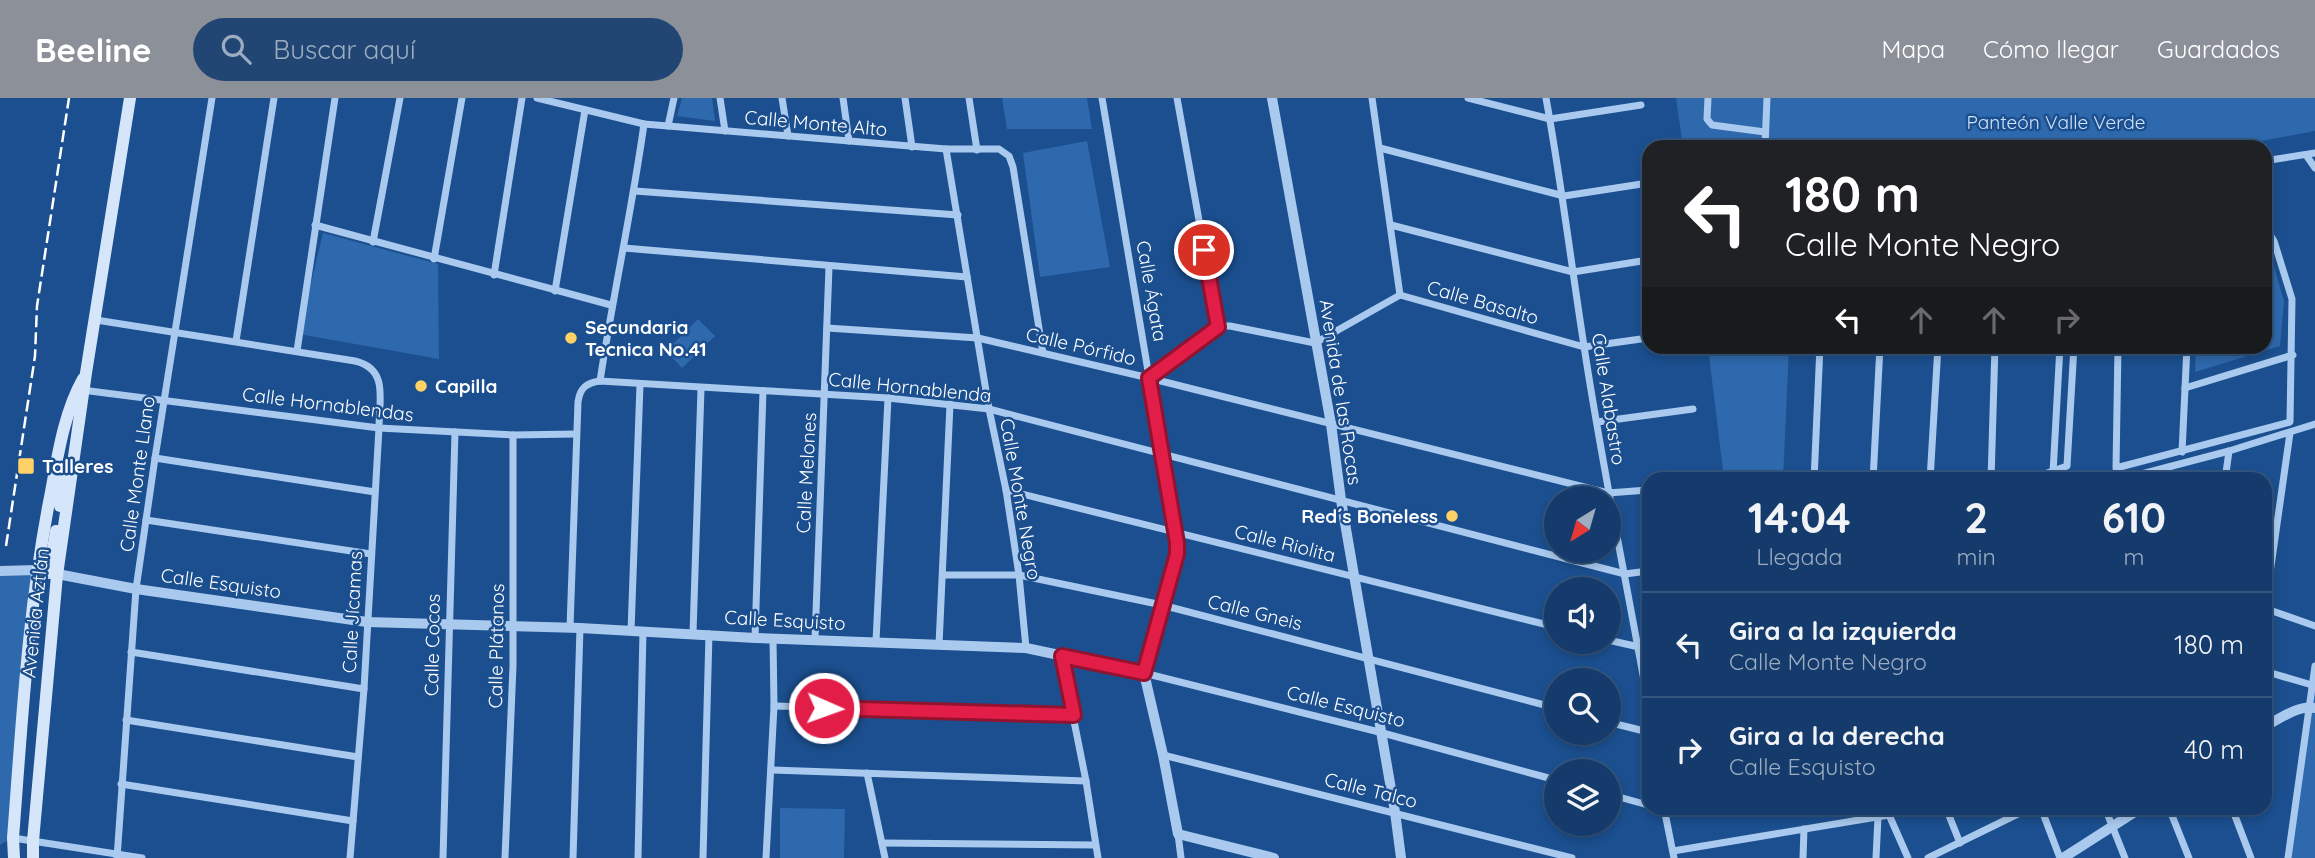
<!DOCTYPE html>
<html lang="es">
<meta charset="utf-8">
<style>
:root{--surface:#143b6b;--page:#214673;--text:#f1f3f6;--muted:#9dadc1;--line:#33557e;--accent:#8c9099}
body{margin:0;font-family:Quicksand,sans-serif;background:var(--page);color:var(--text);height:100vh;display:flex;flex-direction:column;font-size:26px;white-space:nowrap}
*{box-sizing:border-box;margin:0}
p{font-size:23px;color:var(--muted)}
.icon{flex:none;width:38px;height:38px;fill:none;stroke:currentColor;stroke-width:2;stroke-linecap:round;stroke-linejoin:round}
.map{position:relative;flex:1;overflow:hidden}
.drawer{position:absolute;left:1642px;top:374px;width:630px;height:343px;display:flex;flex-direction:column;background:var(--surface);border-radius:21px;box-shadow:0 4px 10px #0003,0 0 0 2px var(--line)}
.drawer>*{flex:none}
.guide{position:absolute;left:1642px;top:42px;width:630px;height:214px;border-radius:21px;box-shadow:0 4px 10px #0003,0 0 0 2px var(--line);background:#202124;color:#fff;overflow:hidden}
.needle{width:46px;rotate:217deg}
.fabs{position:absolute;left:1544px;top:388px;display:grid;gap:14px}
.fabs a{display:grid;place-items:center;width:77px;height:77px;border-radius:50%;background:var(--surface);box-shadow:0 4px 10px #0003,0 0 0 2px var(--line);font-size:35px}
.pin{position:absolute;display:grid;place-items:center;width:60px;height:60px;color:#fff;margin:-30px;border:4px solid #fff;border-radius:50%;box-shadow:0 2px 7px #0007}
.me{position:absolute;width:77px;margin:-38px;rotate:92deg;stroke-linejoin:round;filter:drop-shadow(0 0 5px #0008)}
.turn{display:flex;align-items:center;gap:24px;height:147px;padding:0 28px;font-size:32px}
.turn .icon{width:91px;height:91px;stroke-width:2.5}
.turn b{display:block;font-size:49px;line-height:60px}
.lanes{display:flex;align-items:center;height:66px;padding:0 28px;background:#0003;justify-content:center;gap:35px;direction:ltr}
.lanes .off{opacity:.35}
.eta{display:flex;justify-content:space-evenly;align-items:center;height:119px;text-align:center}
.eta b{font-size:42px;font-weight:700;line-height:49px}
ul{padding:0;list-style:none}
li{display:flex;align-items:center;gap:21px;height:105px;padding:0 28px;border-top:2px solid var(--line)}
li div{flex:1}
li b{display:block;font-size:26px}
li em{font-style:normal}
header{display:flex;align-items:center;gap:42px;box-sizing:border-box;height:98px;padding:0 35px;background:var(--accent);color:#fff}
header strong{font-size:33px}
nav{display:flex;gap:38px;margin-inline-start:auto;font-size:24px}
.search{width:490px;height:63px;background:var(--page);display:flex;align-items:center;gap:18px;box-sizing:border-box;padding:0 24px;border-radius:38px;color:var(--muted);font-size:26px}
.map>svg:first-child{display:block}
</style>
<header>
<strong>Beeline</strong>
<div class="search"><svg class="icon" aria-label="search" viewBox="0 0 24 24"><circle cx="10" cy="10" r="6"/><path d="M15 15l6 6"/></svg>Buscar aquí</div>
<nav><a>Mapa</a><a>Cómo llegar</a><a>Guardados</a></nav>
</header>
<div class="map">
<svg width="2315" height="760" viewBox="0 0 2315 760">
<rect width="100%" height="100%" fill="#1b4f8f"/>
<g fill="#2e69ad">
<polygon points="682,0 712,0 715,23 677,18"/>
<polygon points="1002,0 1087,0 1092,31 1007,31"/>
<polygon points="1676,0 2315,0 2315,33 2229,49 1683,49"/>
<polygon points="1087,43 1110,169 1040,179 1023,55"/>
<polygon points="323,135 438,166 439,261 299,236"/>
<polygon points="2269,152 2284,203 2280,248 2195,274 2196,249 2264,248 2264,153"/>
<polygon points="698,221 715,238 682,270 666,253"/>
<polygon points="1708,249 1789,249 1783,381 1724,381"/>
<polygon points="36,472 13,739 0,747 0,473"/>
<polygon points="2315,570 2315,760 2287,760"/>
<polygon points="780,710 845,711 844,760 780,760"/>
</g>
<g fill="none" stroke-linecap="round" stroke-linejoin="round">
<g stroke="#a9c9ee" stroke-width="7">
<polyline points="537,0 644,26 668,28 946,51 999,51 1009,58 1013,69 1043,255"/>
<polyline points="720,0 725,33"/>
<polyline points="782,0 788,38"/>
<polyline points="843,0 849,43"/>
<polyline points="905,0 912,49"/>
<polyline points="969,0 977,52"/>
<polyline points="1102,0 1177,445 1176,456 1144,575 1379,634 1556,682"/>
<polyline points="1177,0 1218,228"/>
<polyline points="1372,0 1400,197"/>
<polyline points="1468,0 1550,21 1641,7"/>
<path d="M1546,0C1561,82 1571,165 1584,248C1602,368 1627,486 1648,605"/>
<polyline points="1708,0 1707,21 1712,27 1765,34"/>
<polyline points="668,28 674,0"/>
<polyline points="1765,49 1767,0"/>
<polyline points="1380,50 1564,98 1648,85"/>
<polyline points="946,51 989,311 1006,392 1019,477 1026,550"/>
<polyline points="2306,57 2315,70"/>
<polyline points="2264,63 2315,55"/>
<polyline points="635,93 958,117"/>
<polyline points="315,127 611,207"/>
<polyline points="1391,127 1573,174 1648,162"/>
<polyline points="373,144 400,0"/>
<polyline points="624,150 967,179"/>
<polyline points="434,161 462,0"/>
<polyline points="494,177 522,0"/>
<polyline points="555,193 585,12"/>
<path d="M96,222L355,263C389,271 379,302 379,330L364,591L350,760"/>
<polyline points="1218,228 1230,228 1315,245 1400,197 1584,249 1648,240"/>
<polyline points="827,230 978,240 1149,280 1608,395 1648,392"/>
<polyline points="236,243 274,0"/>
<polyline points="2118,248 2116,370 2290,324 2292,201 2274,143 2264,127"/>
<polyline points="297,253 335,0"/>
<polyline points="1149,280 1218,228"/>
<path d="M600,283C613,197 632,112 644,26"/>
<polyline points="2185,290 2293,257"/>
<polyline points="82,292 379,330 513,337 576,336"/>
<polyline points="1597,324 1693,311"/>
<polyline points="2182,354 2187,248"/>
<polyline points="155,360 375,394"/>
<polyline points="2053,375 2060,248"/>
<polyline points="1814,382 1820,248"/>
<polyline points="1873,382 1880,248"/>
<polyline points="1930,382 1938,248"/>
<polyline points="1991,382 1995,248"/>
<polyline points="2028,382 2067,368 2074,248"/>
<polyline points="2119,382 2229,353 2315,326"/>
<polyline points="2167,382 2169,369"/>
<polyline points="2225,382 2229,353"/>
<polyline points="1006,392 1556,529"/>
<polyline points="146,422 371,456"/>
<polyline points="943,477 1019,477 1162,507 1556,610"/>
<polyline points="2264,510 2315,528"/>
<polyline points="2265,510 2290,335"/>
<path d="M570,529L578,304C580,290 586,285 600,283L888,300L989,311L1625,476L1648,473"/>
<polyline points="631,533 640,287"/>
<polyline points="693,535 701,291"/>
<polyline points="755,540 763,293"/>
<polyline points="815,541 829,169"/>
<polyline points="1608,542 1639,549 1648,547"/>
<polyline points="876,543 888,300"/>
<polyline points="939,547 950,306"/>
<polyline points="131,554 364,591"/>
<polyline points="1061,558 1086,683 1098,760"/>
<polyline points="2264,573 2312,587"/>
<polyline points="774,608 1074,616"/>
<polyline points="126,622 358,659"/>
<polyline points="1608,624 1648,634"/>
<polyline points="1163,657 1572,760"/>
<polyline points="772,672 1086,683"/>
<polyline points="867,675 885,760"/>
<polyline points="121,686 353,723"/>
<polyline points="1608,696 1648,707"/>
<polyline points="1664,710 1674,760"/>
<polyline points="1886,710 1908,760"/>
<polyline points="1946,710 1960,745"/>
<polyline points="2041,710 2060,760"/>
<polyline points="2105,710 2125,760"/>
<polyline points="2169,710 2189,760"/>
<polyline points="2232,710 2251,760"/>
<polyline points="1178,736 1181,760"/>
<polyline points="13,740 142,760"/>
<polyline points="882,745 1095,747"/>
<polyline points="1673,753 1889,717"/>
<polyline points="117,760 136,491 155,360 212,0"/>
<polyline points="443,760 455,334"/>
<polyline points="505,760 513,568 513,337"/>
<polyline points="573,760 580,530"/>
<polyline points="638,760 643,533"/>
<polyline points="703,760 709,536"/>
<polyline points="766,760 774,608 773,541"/>
<polyline points="1803,760 1804,731"/>
<polyline points="1876,760 1878,719"/>
<polyline points="1928,760 2030,710"/>
<polyline points="2288,760 2315,568"/>
</g>
<g stroke="#a9c9ee" stroke-width="10">
<polyline points="1272,0 1331,326 1341,402 1395,714 1401,760"/>
<polyline points="0,473 36,472 136,491 367,524 580,530 755,540 1026,550 1144,575 1163,657 1178,736 1274,760"/>
<path d="M2264,629C2279,621 2298,607 2315,610"/>
<polyline points="2063,760 2141,710"/>
</g>
<g stroke="#d6e6fa" stroke-width="12">
<polyline points="60,408 60,367"/>
<polyline points="49,475 56,433"/>
<path d="M14,760L13,740C22,624 28,508 51,394C58,356 64,315 83,281"/>
<polyline points="33,760 33,743 57,477 86,275 130,0"/>
</g>
<polyline stroke="#fff" stroke-width="2.5" stroke-dasharray="12 5" stroke-linecap="butt" points="6,448 35,258 37,208 69,0"/>
</g>
<g fill="none" stroke-linecap="round" stroke-linejoin="round">
<defs>
<polyline id="route" points="824,610 1074,617 1062,558 1144,575 1177,456 1177,445 1149,280 1218,229 1204,152"/>
</defs>
<use href="#route" stroke="#92132f" stroke-width="18"/>
<use href="#route" stroke="#e11d48" stroke-width="12"/>
</g>
<g fill="#ffd166" stroke="#1b4f8f" stroke-width="2.5">
<circle cx="571" cy="240" r="7"/>
<circle cx="421" cy="288" r="7"/>
<rect x="17" y="359" width="18" height="18" rx="3.5"/>
<circle cx="1452" cy="418" r="7"/>
</g>
<g text-anchor="middle" stroke-width="5" stroke-linejoin="round" paint-order="stroke">
<g font-size="19" fill="#cfe3fa" stroke="#1b4f8f">
<text x="2056" y="31">Panteón Valle Verde</text>
</g>
<g font-size="19" fill="#fff" stroke="#1b4f8f">
<text transform="translate(816 25) rotate(5)" y="7">Calle Monte Alto</text>
<text transform="translate(1152 193) rotate(80)" y="7">Calle Ágata</text>
<text transform="translate(1483 204) rotate(16)" y="7">Calle Basalto</text>
<text transform="translate(1081 248) rotate(13)" y="7">Calle Pórfido</text>
<text transform="translate(910 289) rotate(6)" y="7">Calle Hornablenda</text>
<text transform="translate(1341 294) rotate(81)" y="7">Avenida de las Rocas</text>
<text transform="translate(1609 301) rotate(81)" y="7">Calle Alabastro</text>
<text transform="translate(328 306) rotate(7)" y="7">Calle Hornablendas</text>
<text transform="translate(806 375) rotate(-87)" y="7">Calle Melones</text>
<text transform="translate(137 376) rotate(-82)" y="7">Calle Monte Llano</text>
<text transform="translate(1021 401) rotate(80)" y="7">Calle Monte Negro</text>
<text transform="translate(1285 445) rotate(14)" y="7">Calle Riolita</text>
<text transform="translate(221 485) rotate(8)" y="7">Calle Esquisto</text>
<text transform="translate(352 514) rotate(-87)" y="7">Calle Jícamas</text>
<text transform="translate(1255 514) rotate(14)" y="7">Calle Gneis</text>
<text transform="translate(35 515) rotate(-84)" y="7">Avenida Aztlán</text>
<text transform="translate(785 522) rotate(3)" y="7">Calle Esquisto</text>
<text transform="translate(432 547) rotate(-89)" y="7">Calle Cocos</text>
<text transform="translate(496 548) rotate(-89)" y="7">Calle Plátanos</text>
<text transform="translate(1346 608) rotate(14)" y="7">Calle Esquisto</text>
<text transform="translate(1371 692) rotate(14)" y="7">Calle Talco</text>
</g>
<g font-size="19" font-weight="bold" fill="#fff" stroke="#1b4f8f" text-anchor="start">
<text x="585" y="236">Secundaria<tspan x="585" dy="22">Tecnica No.41</tspan></text>
<text x="435" y="295">Capilla</text>
<text x="42" y="375">Talleres</text>
<text x="1438" y="425" text-anchor="end">Red´s Boneless</text>
</g>
</g>
</svg>
<div class="fabs">
<a><svg class="needle" viewBox="-14 -14 28 28"><path d="M0-13l5 13h-10z" fill="#e53935"/><path d="M0 13l5-13h-10z" fill="#9dadc1"/></svg></a>
<a><svg class="icon" aria-label="sound" viewBox="0 0 24 24"><path d="M4 9h4l5-4v14l-5-4H4zM17 9q2 3 0 6"/></svg></a>
<a><svg class="icon" aria-label="search" viewBox="0 0 24 24"><circle cx="10" cy="10" r="6"/><path d="M15 15l6 6"/></svg></a>
<a><svg class="icon" aria-label="layers" viewBox="0 0 24 24"><path d="M12 4l9 5-9 5-9-5zM3 14l9 5 9-5"/></svg></a>
</div>
<div class="pin" style="left:1204px;top:152px;background:#d93025"><svg class="icon" aria-label="arrive" viewBox="0 0 24 24"><path d="M6 21V4h12l-3 4 3 4H6"/></svg></div>
<svg class="me" style="left:824px;top:610px" viewBox="-20 -20 40 40"><circle r="17" fill="#e11d48" stroke="#fff" stroke-width="3"/><path d="M0-11L8 9 0 5-8 9z" fill="#fff"/></svg>
<div class="guide">
<div class="turn"><svg class="icon" aria-label="left" viewBox="0 0 24 24"><path d="M17 20v-9H6M10 6l-5 5 5 5"/></svg><div><b>180 m</b>Calle Monte Negro</div></div>
<div class="lanes"><svg class="icon" aria-label="left" viewBox="0 0 24 24"><path d="M17 20v-9H6M10 6l-5 5 5 5"/></svg><svg class="icon off" aria-label="ahead" viewBox="0 0 24 24"><path d="M12 20V5M6 11l6-6 6 6"/></svg><svg class="icon off" aria-label="ahead" viewBox="0 0 24 24"><path d="M12 20V5M6 11l6-6 6 6"/></svg><svg class="icon off" aria-label="right" viewBox="0 0 24 24"><path d="M7 20v-9h11M14 6l5 5-5 5"/></svg></div>
</div>
<section class="drawer">
<div class="eta">
<div><b>14:04</b><p>Llegada</p></div>
<div><b>2</b><p>min</p></div>
<div><b>610</b><p>m</p></div>
</div>
<ul>
<li><svg class="icon" aria-label="left" viewBox="0 0 24 24"><path d="M17 20v-9H6M10 6l-5 5 5 5"/></svg><div><b>Gira a la izquierda</b><p>Calle Monte Negro</p></div><em>180 m</em></li>
<li><svg class="icon" aria-label="right" viewBox="0 0 24 24"><path d="M7 20v-9h11M14 6l5 5-5 5"/></svg><div><b>Gira a la derecha</b><p>Calle Esquisto</p></div><em>40 m</em></li>
</ul>
</section>
</div>
